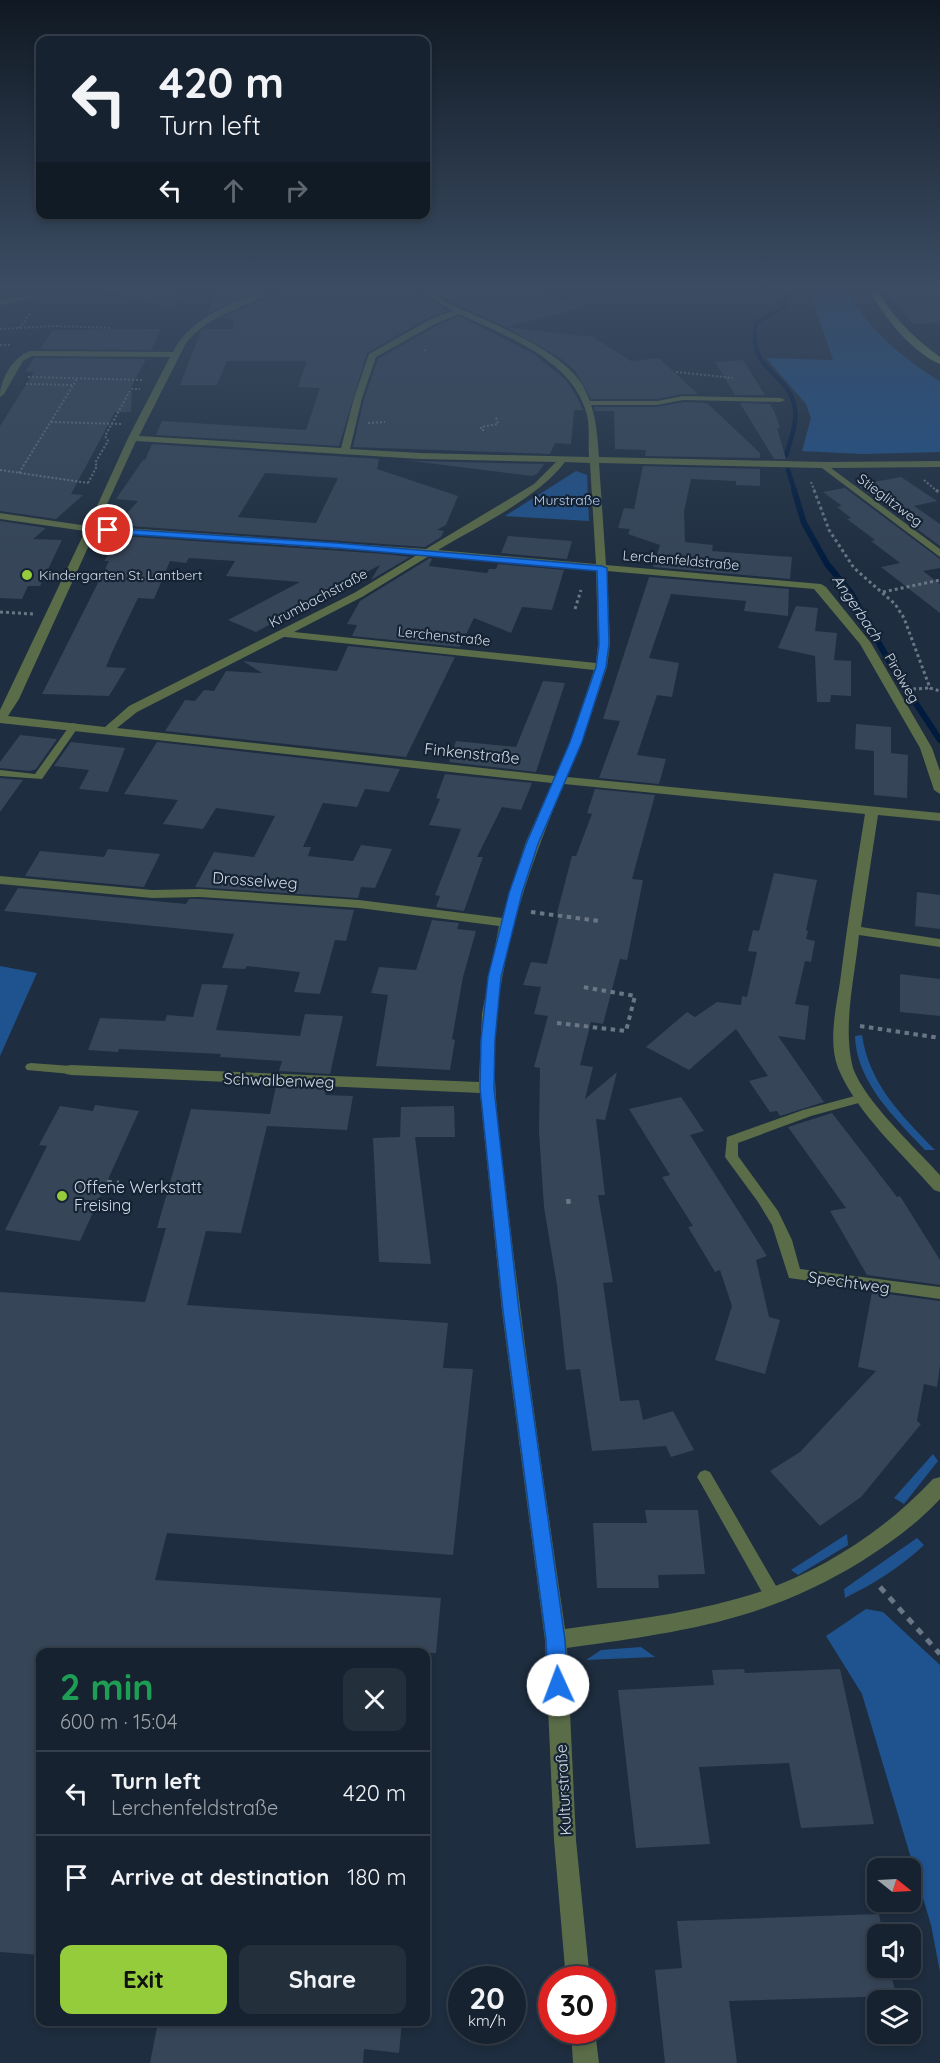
<!DOCTYPE html>
<meta charset="utf-8">
<style>
:root{--surface:#16222f;--page:#232f3b;--text:#f1f3f6;--muted:#9ea4aa;--line:#353f4b;--accent:#94cc3c}
body{margin:0;font-family:Quicksand,sans-serif;background:var(--page);color:var(--text);height:100vh;display:flex;flex-direction:column;font-size:22px;white-space:nowrap}
*{box-sizing:border-box;margin:0}
p{font-size:20px;color:var(--muted)}
.icon{flex:none;width:33px;height:33px;fill:none;stroke:currentColor;stroke-width:2;stroke-linecap:round;stroke-linejoin:round}
.map{position:relative;flex:1;overflow:hidden}
.details{position:absolute;left:36px;top:1648px;width:394px;height:378px;display:flex;flex-direction:column;background:var(--surface);border-radius:12px;box-shadow:0 3px 9px #0003,0 0 0 2px var(--line)}
.details>*{flex:none}
.hud{position:absolute;left:36px;top:36px;width:394px;height:183px;border-radius:12px;box-shadow:0 3px 9px #0003,0 0 0 2px var(--line);background:#16222f;color:var(--text);overflow:hidden}
.needle{width:39px;rotate:108deg}
.fabs{position:absolute;left:867px;top:1858px;display:grid;gap:12px}
.fabs a{display:grid;place-items:center;width:54px;height:54px;border-radius:12px;background:var(--surface);box-shadow:0 3px 9px #0003,0 0 0 2px var(--line);font-size:30px}
.speed{position:absolute;left:448px;top:1966px;display:flex;gap:12px;font-size:30px;font-weight:700;text-align:center}
.speed>*{display:grid;place-content:center;width:78px;height:78px;border-radius:50%;background:var(--surface);box-shadow:0 3px 9px #0003,0 0 0 2px var(--line);line-height:1}
.speed small{font-size:15px;font-weight:400}
.speed .limit{border:9px solid #d22;background:#fff;color:#111}
.pin{position:absolute;display:grid;place-items:center;width:51px;height:51px;color:#fff;margin:-26px;border:3px solid #fff;border-radius:50%;box-shadow:0 2px 6px #0007}
.me{position:absolute;width:66px;margin:-33px;rotate:358deg;stroke-linejoin:round;filter:drop-shadow(0 0 4px #0008)}
.turn{display:flex;align-items:center;gap:21px;height:126px;padding:0 24px;font-size:27px}
.turn .icon{width:78px;height:78px;stroke-width:2.5}
.turn b{display:block;font-size:42px;line-height:51px}
.lanes{display:flex;align-items:center;height:57px;padding:0 24px;background:#0003;justify-content:center;gap:30px;direction:ltr}
.lanes .off{opacity:.35}
.round{display:grid;place-items:center;flex:none;width:63px;height:63px;border-radius:12px;background:var(--page)}
.summary{display:flex;align-items:center;justify-content:space-between;height:102px;padding:0 24px}
h1{font-size:36px;font-weight:800;line-height:45px;color:#1e9e55}
.action{display:flex;gap:12px;margin-top:auto;padding:12px 24px}
.action a{flex:1;height:69px;border-radius:12px;background:var(--accent);color:#111;font-size:24px;font-weight:800;line-height:69px;text-align:center}
.action a+a{background:var(--page);color:var(--text)}
ul{padding:0;list-style:none}
li{display:flex;align-items:center;gap:18px;height:84px;padding:0 24px;border-top:2px solid var(--line)}
li div{flex:1}
li b{display:block;font-size:22px}
li em{font-style:normal}
.map>svg:first-child{display:block}
</style>
<div class="map">
<svg width="940" height="2063" viewBox="0 0 940 2063">
<rect width="100%" height="100%" fill="#1e2d3f"/>
<g fill="#1e538f">
<path d="M820,283H844C864,326 900,357 940,381V452L863,454L802,451L811,418L806,404L766,358L833,360L812,298Z"/>
<polygon points="576,471 587,475 589,521 505,516"/>
<polygon points="0,966 37,973 0,1056"/>
<path d="M862,1035C869,1084 902,1116 935,1150H925C896,1119 856,1082 855,1036Z"/>
<polygon points="933,1454 938,1461 904,1504 894,1498"/>
<polygon points="847,1534 848,1545 798,1575 791,1570"/>
<path d="M917,1538L924,1545C901,1567 873,1584 845,1598L844,1589Z"/>
<polygon points="866,1609 883,1612 940,1665 940,1972 931,1925 862,1694 826,1636"/>
<polygon points="641,1647 655,1657 586,1660 601,1650"/>
</g>
<g fill="none" stroke-linecap="round" stroke-linejoin="round">
<g stroke="#001b3e" stroke-width="4.5">
<path d="M748,283L782,292L787,297L783,308L756,323C747,374 789,370 795,409C797,425 790,441 786,456"/>
<polyline points="788,470 795,492"/>
</g>
<polyline stroke="#001b3e" stroke-width="6" points="794,490 804,523 827,564 851,593 894,670 940,740"/>
</g>
<g fill="#364558" fill-rule="evenodd">
<polygon points="107,283 186,283 173,307 106,292"/>
<polygon points="220,283 272,283 208,313"/>
<polygon points="288,283 403,283 448,311 430,317 367,353 339,446 156,435 162,421 306,430 320,388 298,387 307,361 227,361 217,385 180,385 201,331 204,329 233,329 234,320 222,318 262,300"/>
<polygon points="417,283 527,283 581,308 506,327 451,302"/>
<polygon points="880,283 940,283 940,323 913,324"/>
<polygon points="459,316 534,354 566,380 577,397 583,410 574,410 571,444 555,443 550,454 353,447 364,399 378,359 438,325"/>
<polygon points="506,327 593,337 631,361 659,358 698,394 683,394 657,399 591,399 575,371 560,358"/>
<polygon points="161,329 151,350 40,349 53,330"/>
<polygon points="34,358 146,359 129,391 132,392 131,412 115,412 71,494 83,495 56,519 0,511 0,426 34,372 25,372"/>
<polygon points="743,360 765,395 735,395 715,362"/>
<polygon points="683,402 707,403 760,453 760,458 645,456 646,450 615,449 614,411 595,411 594,407 657,407"/>
<polygon points="740,403 770,404 775,413 780,428 777,428 786,459 774,459"/>
<path d="M152,444L379,459L377,469L458,496L446,525L437,530L444,531L441,537L425,547L129,526L132,521L121,520L138,501L116,499L143,460H145ZM265,473L338,478L316,523L238,517Z"/>
<polygon points="404,460 420,461 544,464 538,473 533,476"/>
<polygon points="643,466 760,469 760,486 736,485 736,481 691,479 684,511 685,542 713,545 712,551 792,557 790,579 653,567 660,545 628,534 630,529 618,528 624,508 634,509"/>
<polygon points="901,477 937,501 914,506 940,524 940,546 858,485"/>
<polygon points="845,488 940,559 940,568 923,571 940,584 940,613 881,567 900,563 871,541 875,540 847,519 851,518 837,507 842,506 823,492"/>
<polygon points="0,521 46,528 33,539 62,540 40,586 28,586 22,599 0,598"/>
<polygon points="121,536 385,554 410,557 371,580 380,565 256,632 228,620 300,582 226,576 235,561 189,558 186,563 170,561 154,599 138,598 113,650 106,667 126,668 109,696 42,694 109,561 104,561"/>
<polygon points="508,536 572,541 567,559 501,553"/>
<polygon points="430,558 432,559 429,566 487,573 489,569 496,569 498,564 564,570 552,610 522,607 511,633 474,618 460,647 352,636 357,625 347,624 360,601"/>
<polygon points="649,577 789,589 788,616 744,611 746,601 671,594 649,658 679,663 672,697 657,695 637,755 666,759 659,784 599,778 620,721 603,719"/>
<polygon points="796,606 818,608 815,631 837,633 834,660 851,661 851,696 831,695 830,702 817,702 815,656 778,648"/>
<polygon points="348,646 455,657 406,757 165,731 185,700 195,701 204,690 214,691 226,671 262,673 243,661 337,671"/>
<polygon points="543,681 565,683 536,772 449,762 456,741 516,747"/>
<polygon points="856,724 891,727 891,753 908,755 907,798 874,795 874,751 855,749"/>
<polygon points="20,735 57,739 36,769 30,771 0,768 0,762"/>
<polygon points="71,742 125,748 108,792 79,789 89,770 54,766"/>
<polygon points="157,742 400,769 389,792 365,789 357,807 323,803 303,847 311,847 308,856 353,861 361,845 392,849 375,888 361,887 358,898 195,887 214,852 254,857 275,816 216,808 203,829 163,824 178,800 124,794"/>
<polygon points="445,774 532,783 521,810 502,807 477,857 483,857 464,911 436,907 440,896 435,895 461,829 429,825 440,799 436,798"/>
<polygon points="0,778 23,780 0,812"/>
<polygon points="595,789 655,795 632,879 643,880 627,960 620,959 603,1024 591,1022 580,1065 593,1067 585,1099 617,1072 605,1120 596,1119 605,1195 598,1195 613,1282 603,1283 620,1401 639,1400 643,1420 673,1411 694,1450 671,1457 666,1446 592,1451 580,1369 566,1370 557,1285 544,1207 539,1132 540,1068 534,1067 548,1016 534,1014 541,987 523,985 531,962 547,964 560,913 557,913 572,856 576,856 592,814 587,813"/>
<polygon points="108,849 160,854 144,887 25,876 40,851 104,857"/>
<polygon points="774,873 817,880 806,930 808,931 806,939 815,941 811,962 805,961 795,1004 809,1006 805,1040 778,1036 824,1102 780,1116 777,1111 770,1112 749,1081 768,1076 736,1029 689,1070 646,1047 687,1012 695,1017 717,1002 741,1005 742,996 747,997 757,952 748,951 753,930 759,931"/>
<polygon points="18,888 186,904 189,899 200,899 354,910 346,941 335,940 320,994 294,992 300,972 247,966 245,969 222,968 234,934 4,911"/>
<polygon points="917,892 940,895 940,929 915,926"/>
<polygon points="432,920 459,923 457,929 476,931 463,977 452,1039 455,1040 450,1070 376,1066 388,995 371,993 379,967 416,970"/>
<polygon points="900,974 940,979 940,1016 900,1012"/>
<polygon points="202,984 228,985 216,1030 300,1036 305,1014 343,1016 330,1074 279,1071 282,1061 220,1057 221,1054 119,1049 118,1052 88,1050 100,1018 165,1021 167,1015 193,1017"/>
<polygon points="276,1086 327,1089 325,1095 353,1096 347,1130 267,1126 241,1233 206,1231 187,1305 448,1323 443,1368 473,1369 453,1555 167,1533 155,1580 441,1598 436,1653 40,1653 40,1955 0,1952 0,1292 145,1302 166,1228 157,1228 191,1109 270,1114"/>
<polygon points="681,1097 704,1131 690,1135 767,1256 756,1260 769,1317 780,1320 765,1374 715,1360 732,1306 720,1270 715,1272 688,1227 693,1226 662,1177 670,1175 629,1109"/>
<polygon points="95,1105 139,1111 80,1241 5,1230 47,1146 39,1145 60,1106 93,1111"/>
<polygon points="454,1106 455,1137 415,1137 431,1264 379,1262 373,1138 400,1137 401,1107"/>
<polygon points="832,1113 897,1197 900,1196 940,1260 940,1285 867,1275 830,1211 846,1208 788,1127"/>
<polygon points="872,1292 940,1301 940,1365 937,1387 924,1384 917,1421 921,1424 861,1497 820,1526 770,1471 800,1452 876,1371 858,1367"/>
<polygon points="645,1510 698,1510 705,1574 658,1575 659,1588 597,1588 593,1523 647,1523"/>
<polygon points="744,1669 745,1673 840,1669 874,1824 801,1828 789,1763 699,1767 710,1844 636,1848 618,1690 714,1685 712,1670"/>
<polygon points="879,1914 883,1935 878,1935 878,1968 890,1968 896,1996 729,2001 737,2063 665,2063 655,1970 682,1968 677,1921"/>
<polygon points="158,2022 402,2022 399,2053 364,2049 363,2063 150,2063"/>
</g>
<g fill="none" stroke-linecap="round" stroke-linejoin="round">
<g stroke="#6a7686" stroke-width="2" stroke-dasharray="2 2" stroke-linecap="butt">
<polyline points="452,289 463,286"/>
<polyline points="19,328 31,313"/>
<polyline points="0,329 55,326 112,328"/>
<polyline points="0,345 12,345"/>
<polyline points="424,350 427,351"/>
<polyline points="676,372 733,378"/>
<polyline points="28,377 144,380"/>
<polyline points="26,384 73,385"/>
<polyline points="51,422 121,424"/>
<polyline points="368,423 385,422"/>
<polyline points="484,430 481,430 481,427 498,424 496,417"/>
<polyline points="0,470 88,483"/>
<polyline points="19,473 77,379"/>
<polyline points="924,480 938,492"/>
<polyline points="811,482 815,492"/>
<polyline points="88,483 97,466 95,463 108,441 105,436 131,389 140,389"/>
</g>
<g stroke="#6a7686" stroke-width="3" stroke-dasharray="3 3" stroke-linecap="butt">
<polyline points="814,490 829,530 854,568 895,604 904,618 930,688 940,691"/>
<polyline points="936,490 940,493"/>
<polyline points="883,592 940,580"/>
<polyline points="575,609 581,590"/>
<polyline points="0,612 33,614"/>
<polyline points="913,689 930,688"/>
</g>
<g stroke="#6a7686" stroke-width="4" stroke-dasharray="4.5 4.5" stroke-linecap="butt">
<polyline points="531,912 599,921"/>
<polyline points="557,1023 626,1031 635,996 583,987"/>
<polyline points="860,1026 940,1038"/>
</g>
<g stroke="#6a7686" stroke-width="4.5" stroke-dasharray="5 5" stroke-linecap="butt">
<polyline points="107,1182 119,1183"/>
<polyline points="568,1199 569,1205"/>
</g>
<polyline stroke="#6a7686" stroke-width="5" stroke-dasharray="7 7" stroke-linecap="butt" points="880,1587 940,1654"/>
<g fill="#5b6c48" fill-rule="evenodd">
<polygon points="683,396 781,398 785,400 781,402 683,400 657,405 587,405 583,403 587,401 657,401"/>
<polygon points="74,723 79,726 42,779 0,776 0,770 35,774 71,724"/>
<polygon points="31,1063 71,1066 77,1070 71,1074 27,1070 25,1067 27,1064"/>
<polygon points="862,1094 866,1095 868,1098 866,1101 811,1116 738,1143 738,1156 778,1211 792,1240 800,1269 940,1287 940,1299 789,1278 772,1225 758,1202 725,1157 727,1137 803,1110"/>
<polygon points="705,1470 710,1472 779,1591 781,1596 779,1601 773,1604 767,1601 700,1482 697,1477 700,1472"/>
</g>
<g fill="#5b6c48" fill-rule="evenodd">
<polygon points="88,283 101,283 0,305 0,301"/>
<path d="M277,283H286C255,307 211,311 186,343L139,436L341,448L354,398L369,354L431,319L453,311L405,283C421,282 436,297 450,304C488,322 562,349 583,386C596,409 597,432 599,457L826,462L940,461V467L831,468L940,549V557L822,468L599,463L606,565L821,584L826,587L871,643L932,748L940,771V794L934,790L920,748L860,644L814,589L607,571L610,644L607,667L582,742L567,777L940,813V821L878,815L861,927L940,939V947L859,935C855,976 843,1023 852,1064C860,1097 916,1148 940,1175V1192L934,1190C901,1152 858,1115 838,1068C828,1042 836,1008 840,982C847,925 856,869 865,814L564,784C533,857 506,934 497,1013C489,1080 502,1150 509,1216C525,1354 545,1491 565,1629C622,1621 680,1615 736,1599C809,1580 882,1534 933,1479L940,1477V1499C917,1524 890,1543 862,1561C763,1622 679,1632 567,1648L576,1840L590,1980H566L554,1840L545,1640L502,1311L480,1093L71,1075L66,1074L63,1070L66,1066L71,1065L479,1082L482,1014L499,926L359,908L200,897L152,898L0,884V876L152,890L200,889L359,900L502,918L525,844L552,783L0,723V710L85,531L0,519V513L88,526L128,438L170,357L32,356L23,361L4,394L0,397C0,379 13,357 30,351L173,352C192,314 240,301 277,283ZM459,314C505,336 573,359 587,415C590,428 588,444 589,457L420,453L350,449L362,398L376,357L437,323ZM136,441L420,459L556,462L534,484L426,549L97,526ZM565,462L590,463L596,564L438,550C478,526 538,498 565,462ZM95,532L385,552L417,555L354,593L129,706L105,727L8,716L19,699ZM429,556L596,570L598,644L596,663L294,632L362,597ZM284,637H285L594,670L570,742L555,776L117,728L137,712Z"/>
<polygon points="575,283 587,283 578,286"/>
<polygon points="571,2031 595,2031 599,2063 573,2063"/>
</g>
<path fill="#758f56" fill-rule="evenodd" d="M865,283H873C889,313 912,337 940,357V364C909,351 880,311 865,283Z"/>
</g>
<linearGradient id="sky" x2="0" y2="1"><stop stop-color="#101923"/><stop offset="0.5" stop-color="#3b4c63"/><stop offset="1" stop-color="#3b4c63" stop-opacity="0"/></linearGradient>
<rect width="940" height="571" fill="url(#sky)"/>
<polygon fill="#1a73e8" stroke="#114b97" stroke-width="1.5" points="105,528 337,543 602,566 607,568 609,644 606,667 582,742 538,844 522,893 501,977 495,1040 494,1088 519,1311 565,1640 568,1685 565,1691 558,1694 551,1691 548,1685 546,1640 503,1311 480,1088 481,1040 488,977 509,893 526,844 570,742 596,667 599,644 597,571 337,548 108,533 105,532"/>
<g fill="#94cc3c" stroke="#152334" stroke-width="2">
<circle cx="27" cy="575" r="6"/>
<circle cx="62" cy="1196" r="6"/>
</g>
<g text-anchor="middle" stroke-width="4.5" stroke-linejoin="round" paint-order="stroke">
<g font-size="14" fill="#b0cff5" stroke="#152334">
<text x="567" y="505">Murstraße</text>
</g>
<g font-size="14" fill="#d1dae6" stroke="#152334">
<text transform="translate(890 500) rotate(37)" y="5">Stieglitzweg</text>
<text transform="translate(681 560) rotate(5)" y="5">Lerchenfeldstraße</text>
<text transform="translate(318 598) rotate(-28)" y="5">Krumbachstraße</text>
<text transform="translate(444 636) rotate(6)" y="5">Lerchenstraße</text>
<text transform="translate(902 678) rotate(60)" y="5">Pirolweg</text>
</g>
<g font-size="14" fill="#d1dae6" stroke="#152334" text-anchor="start">
<text x="39" y="580">Kindergarten St. Lantbert</text>
</g>
<g font-size="15" font-style="italic" fill="#c9d9ec" stroke="#152334">
<text transform="translate(857 608) rotate(56)" y="5">Angerbach</text>
</g>
<g font-size="16" fill="#d1dae6" stroke="#152334">
<text transform="translate(472 753) rotate(6)" y="6">Finkenstraße</text>
<text transform="translate(255 880) rotate(4)" y="6">Drosselweg</text>
<text transform="translate(279 1080) rotate(2)" y="6">Schwalbenweg</text>
<text transform="translate(849 1282) rotate(8)" y="6">Spechtweg</text>
<text transform="translate(563 1790) rotate(-93)" y="6">Kulturstraße</text>
</g>
<g font-size="16" fill="#d1dae6" stroke="#152334" text-anchor="start">
<text x="74" y="1193">Offene Werkstatt<tspan x="74" dy="18">Freising</tspan></text>
</g>
</g>
</svg>
<div class="fabs">
<a><svg class="needle" viewBox="-14 -14 28 28"><path d="M0-13l5 13h-10z" fill="#e53935"/><path d="M0 13l5-13h-10z" fill="#9ea4aa"/></svg></a>
<a><svg class="icon" aria-label="sound" viewBox="0 0 24 24"><path d="M4 9h4l5-4v14l-5-4H4zM17 9q2 3 0 6"/></svg></a>
<a><svg class="icon" aria-label="layers" viewBox="0 0 24 24"><path d="M12 4l9 5-9 5-9-5zM3 14l9 5 9-5"/></svg></a>
</div>
<div class="speed"><div>20<small>km/h</small></div><div class="limit">30</div></div>
<div class="pin" style="left:108px;top:530px;background:#d93025"><svg class="icon" aria-label="arrive" viewBox="0 0 24 24"><path d="M6 21V4h12l-3 4 3 4H6"/></svg></div>
<svg class="me" style="left:558px;top:1685px" viewBox="-20 -20 40 40"><circle r="19" fill="#fff"/><path d="M0-13L10 11 0 6-10 11z" fill="#1a73e8"/></svg>
<div class="hud">
<div class="turn"><svg class="icon" aria-label="left" viewBox="0 0 24 24"><path d="M17 20v-9H6M10 6l-5 5 5 5"/></svg><div><b>420 m</b>Turn left</div></div>
<div class="lanes"><svg class="icon" aria-label="left" viewBox="0 0 24 24"><path d="M17 20v-9H6M10 6l-5 5 5 5"/></svg><svg class="icon off" aria-label="ahead" viewBox="0 0 24 24"><path d="M12 20V5M6 11l6-6 6 6"/></svg><svg class="icon off" aria-label="right" viewBox="0 0 24 24"><path d="M7 20v-9h11M14 6l5 5-5 5"/></svg></div>
</div>
<section class="details">
<div class="summary"><div><h1>2 min</h1><p>600 m · 15:04</p></div><a class="round"><svg class="icon" aria-label="close" viewBox="0 0 24 24"><path d="M6 6l12 12M18 6L6 18"/></svg></a></div>
<ul>
<li><svg class="icon" aria-label="left" viewBox="0 0 24 24"><path d="M17 20v-9H6M10 6l-5 5 5 5"/></svg><div><b>Turn left</b><p>Lerchenfeldstraße</p></div><em>420 m</em></li>
<li><svg class="icon" aria-label="arrive" viewBox="0 0 24 24"><path d="M6 21V4h12l-3 4 3 4H6"/></svg><div><b>Arrive at destination</b></div><em>180 m</em></li>
</ul>
<div class="action"><a>Exit</a><a>Share</a></div>
</section>
</div>
